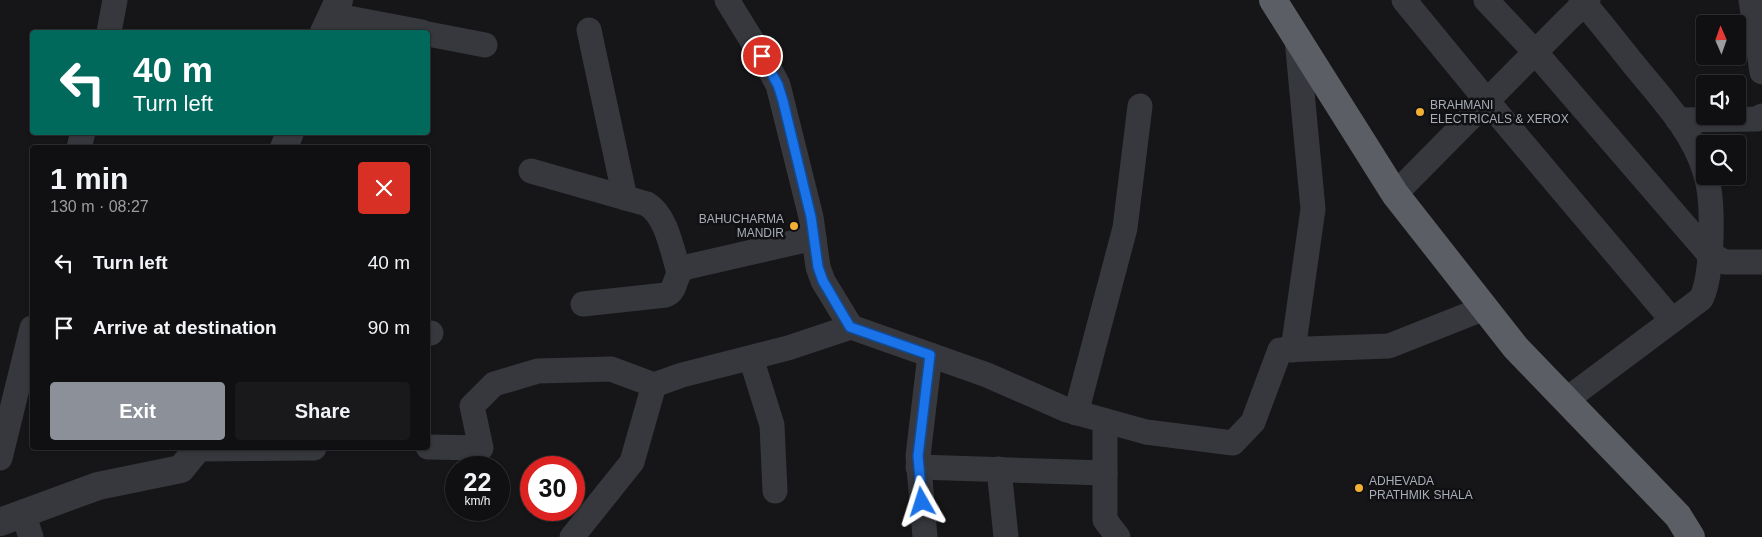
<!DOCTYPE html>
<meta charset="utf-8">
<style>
:root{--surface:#101012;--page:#19191b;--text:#f1f3f6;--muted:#9c9d9f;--line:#303032;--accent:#8c9099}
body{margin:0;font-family:Arial,sans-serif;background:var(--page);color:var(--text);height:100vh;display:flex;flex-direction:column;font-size:19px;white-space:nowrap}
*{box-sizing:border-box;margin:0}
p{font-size:16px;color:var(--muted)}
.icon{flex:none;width:28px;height:28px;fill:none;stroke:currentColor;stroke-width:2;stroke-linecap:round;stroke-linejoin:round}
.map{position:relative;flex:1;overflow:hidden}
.details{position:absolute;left:30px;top:145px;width:400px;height:305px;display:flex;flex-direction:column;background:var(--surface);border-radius:5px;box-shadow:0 1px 4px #0004,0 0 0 1px var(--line)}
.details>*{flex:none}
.hud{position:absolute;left:30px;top:30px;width:400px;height:105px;border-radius:5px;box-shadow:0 1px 4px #0004,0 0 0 1px var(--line);background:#00695c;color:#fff;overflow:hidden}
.needle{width:32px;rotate:358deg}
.fabs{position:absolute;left:1696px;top:15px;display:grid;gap:10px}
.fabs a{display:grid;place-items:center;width:50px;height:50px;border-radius:5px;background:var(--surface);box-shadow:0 1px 4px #0004,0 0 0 1px var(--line);font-size:25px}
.speed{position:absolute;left:445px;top:456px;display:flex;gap:10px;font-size:25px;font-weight:700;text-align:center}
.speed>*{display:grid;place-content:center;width:65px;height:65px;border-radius:50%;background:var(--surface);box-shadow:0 1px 4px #0004,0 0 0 1px var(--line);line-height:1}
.speed small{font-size:12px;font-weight:400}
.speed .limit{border:8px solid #d22;background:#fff;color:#111}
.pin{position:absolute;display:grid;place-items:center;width:42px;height:42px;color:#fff;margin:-21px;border:2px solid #fff;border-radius:50%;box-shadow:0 1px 5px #0007}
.me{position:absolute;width:55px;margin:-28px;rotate:354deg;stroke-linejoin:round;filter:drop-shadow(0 0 4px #0008)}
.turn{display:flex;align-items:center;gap:18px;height:105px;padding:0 20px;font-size:22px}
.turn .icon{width:65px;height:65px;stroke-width:2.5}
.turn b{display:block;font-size:35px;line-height:42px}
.round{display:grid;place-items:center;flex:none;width:52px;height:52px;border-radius:5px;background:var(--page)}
.overview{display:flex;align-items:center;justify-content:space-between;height:85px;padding:0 20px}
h1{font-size:30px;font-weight:700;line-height:38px}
.primary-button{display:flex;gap:10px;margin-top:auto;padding:10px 20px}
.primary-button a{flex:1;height:58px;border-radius:5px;background:var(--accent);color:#fff;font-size:20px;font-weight:700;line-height:58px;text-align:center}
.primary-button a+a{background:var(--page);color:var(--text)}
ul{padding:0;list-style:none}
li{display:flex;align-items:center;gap:15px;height:65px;padding:0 20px}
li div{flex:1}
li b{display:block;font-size:19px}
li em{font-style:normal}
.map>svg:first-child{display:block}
</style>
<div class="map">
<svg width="1762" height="537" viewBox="0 0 1762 537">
<rect width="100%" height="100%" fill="#161618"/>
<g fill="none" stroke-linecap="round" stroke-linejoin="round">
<g stroke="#37383d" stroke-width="25">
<polyline points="727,0 770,70 778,85 811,217 818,267 823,281 851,327"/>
<polyline points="1404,0 1487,101 1672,320"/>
<polyline points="1486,0 1535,52 1709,254 1725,262 1762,262"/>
<path d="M1581,0C1600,21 1617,44 1635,66C1661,98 1693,131 1705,172"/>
<polyline points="1751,0 1762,72"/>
<polyline points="332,15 422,32"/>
<polyline points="589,30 625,198"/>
<polyline points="109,32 115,0"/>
<polyline points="428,34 485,45"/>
<polyline points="1678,120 1757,119 1762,116"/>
<polyline points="79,148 83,132"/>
<path d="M531,171L647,204C667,216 672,251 679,272"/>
<polyline points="1395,194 1566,21 1588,0"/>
<path d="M583,304L666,295C679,289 672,274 687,267L814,238"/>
<polyline points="428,333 431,333"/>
<polyline points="1293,350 1313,209 1297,39"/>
<polyline points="751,358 772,425 775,491"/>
<path d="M1566,400L1701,299C1713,276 1714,201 1706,176"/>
<polyline points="1076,413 1125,228 1140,106"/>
<polyline points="1105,421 1105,520 1118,537"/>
<polyline points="428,447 481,448 472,406 494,384 538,371 611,369 654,385"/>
<polyline points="197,449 314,448"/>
<polyline points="0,458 32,328"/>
<polyline points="918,467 1105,473"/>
<polyline points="999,469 1006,537"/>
<polyline points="23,513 31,537"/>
<polyline points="572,537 632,462 654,385 682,375 788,348 851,327 987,375 1067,410 1146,432 1233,443 1253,422 1280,350 1389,346 1485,308"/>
<polyline points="925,537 918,456 930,355"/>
</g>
<g stroke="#37383d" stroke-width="28">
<polyline points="324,32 339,0"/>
<polyline points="284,148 290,132"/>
<polyline points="0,522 98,486 181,469 198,448"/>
</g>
<polyline stroke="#5b5e65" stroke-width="28" points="1273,0 1395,194 1516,348 1678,516 1691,537"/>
</g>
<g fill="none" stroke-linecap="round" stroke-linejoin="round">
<defs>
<polyline id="route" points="762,56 778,85 783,101 811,217 818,267 823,281 850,327 930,355 918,456 922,502"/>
</defs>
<use href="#route" stroke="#114b97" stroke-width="12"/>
<use href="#route" stroke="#1a73e8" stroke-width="9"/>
</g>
<g fill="#f2b134" stroke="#111113" stroke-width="2">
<circle cx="1420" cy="112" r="5"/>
<circle cx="794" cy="226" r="5"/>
<circle cx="1359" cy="488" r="5"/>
</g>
<g text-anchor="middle" stroke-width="5" stroke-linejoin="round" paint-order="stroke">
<g font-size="12" fill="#a8adb8" stroke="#111113" text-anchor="start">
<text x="1430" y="109">BRAHMANI<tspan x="1430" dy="14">ELECTRICALS &amp; XEROX</tspan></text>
<text x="784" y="223" text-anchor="end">BAHUCHARMA<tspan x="784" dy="14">MANDIR</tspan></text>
<text x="1369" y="485">ADHEVADA<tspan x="1369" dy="14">PRATHMIK SHALA</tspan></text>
</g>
</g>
</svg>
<div class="fabs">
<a><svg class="needle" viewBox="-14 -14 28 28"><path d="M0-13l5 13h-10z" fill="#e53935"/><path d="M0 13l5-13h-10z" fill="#9c9d9f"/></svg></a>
<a><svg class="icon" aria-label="sound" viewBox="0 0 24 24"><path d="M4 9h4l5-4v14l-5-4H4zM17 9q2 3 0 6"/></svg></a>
<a><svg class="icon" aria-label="search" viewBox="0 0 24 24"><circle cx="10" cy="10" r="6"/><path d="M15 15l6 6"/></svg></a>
</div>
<div class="speed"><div>22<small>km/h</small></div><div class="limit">30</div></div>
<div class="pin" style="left:762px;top:56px;background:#d93025"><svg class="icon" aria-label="arrive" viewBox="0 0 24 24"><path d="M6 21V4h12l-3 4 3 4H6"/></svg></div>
<svg class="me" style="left:922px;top:502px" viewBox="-20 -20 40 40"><path d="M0-17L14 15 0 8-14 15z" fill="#1a73e8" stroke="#fff" stroke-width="4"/></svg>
<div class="hud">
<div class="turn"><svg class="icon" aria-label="left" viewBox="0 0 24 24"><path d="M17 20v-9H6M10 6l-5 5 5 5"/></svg><div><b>40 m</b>Turn left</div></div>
</div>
<section class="details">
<div class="overview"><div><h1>1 min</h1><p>130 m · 08:27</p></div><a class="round" style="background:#d93025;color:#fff"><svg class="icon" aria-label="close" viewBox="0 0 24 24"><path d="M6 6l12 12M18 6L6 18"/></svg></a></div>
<ul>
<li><svg class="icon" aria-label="left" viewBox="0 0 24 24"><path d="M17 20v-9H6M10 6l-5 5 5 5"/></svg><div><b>Turn left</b></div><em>40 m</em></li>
<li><svg class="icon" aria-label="arrive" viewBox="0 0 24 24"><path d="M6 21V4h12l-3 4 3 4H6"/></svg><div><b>Arrive at destination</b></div><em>90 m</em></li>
</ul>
<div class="primary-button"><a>Exit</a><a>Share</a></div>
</section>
</div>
